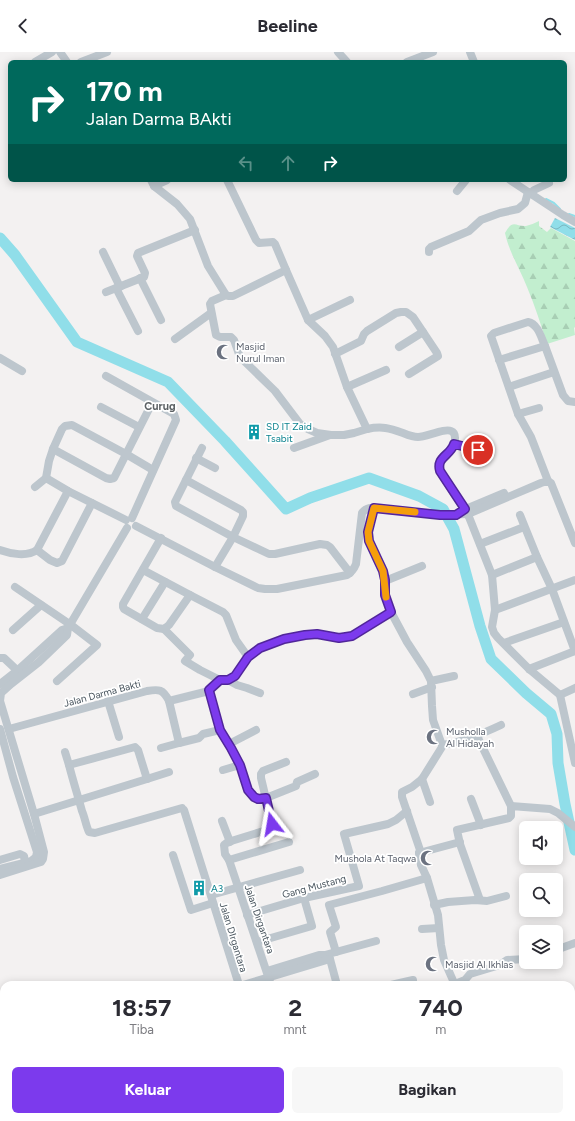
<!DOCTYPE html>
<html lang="id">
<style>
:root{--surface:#fff;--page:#f7f7f7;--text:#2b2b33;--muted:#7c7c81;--accent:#7c3aed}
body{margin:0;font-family:Figtree,sans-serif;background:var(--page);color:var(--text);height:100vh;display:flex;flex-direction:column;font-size:15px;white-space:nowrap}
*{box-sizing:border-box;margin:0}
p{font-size:13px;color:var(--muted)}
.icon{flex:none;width:22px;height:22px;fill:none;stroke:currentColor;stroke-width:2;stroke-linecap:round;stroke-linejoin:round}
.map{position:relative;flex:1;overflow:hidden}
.side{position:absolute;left:0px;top:929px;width:575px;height:140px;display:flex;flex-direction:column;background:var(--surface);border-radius:12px 12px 0 0;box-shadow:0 2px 10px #0003}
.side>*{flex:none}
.top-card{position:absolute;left:8px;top:8px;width:559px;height:122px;border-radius:6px;box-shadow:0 2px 10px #0003;background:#00695c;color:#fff;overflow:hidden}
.buttons{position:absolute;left:519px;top:769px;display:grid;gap:8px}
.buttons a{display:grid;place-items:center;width:44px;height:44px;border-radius:6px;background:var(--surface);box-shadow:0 2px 10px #0003;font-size:20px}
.pin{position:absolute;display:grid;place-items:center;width:34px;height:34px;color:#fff;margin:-17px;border:2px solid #fff;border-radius:50%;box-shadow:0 1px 4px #0007}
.me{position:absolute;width:44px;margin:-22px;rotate:346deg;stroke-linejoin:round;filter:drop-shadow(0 0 3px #0008)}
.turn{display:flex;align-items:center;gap:14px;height:84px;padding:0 12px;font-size:18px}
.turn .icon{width:52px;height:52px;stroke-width:2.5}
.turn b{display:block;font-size:28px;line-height:34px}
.lanes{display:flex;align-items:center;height:38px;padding:0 12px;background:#0003;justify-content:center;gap:20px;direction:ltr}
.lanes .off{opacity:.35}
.eta{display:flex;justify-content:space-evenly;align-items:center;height:68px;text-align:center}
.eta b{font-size:24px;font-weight:700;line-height:28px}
.action{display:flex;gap:8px;margin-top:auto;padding:8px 12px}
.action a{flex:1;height:46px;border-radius:6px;background:var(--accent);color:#fff;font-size:16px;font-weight:700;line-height:46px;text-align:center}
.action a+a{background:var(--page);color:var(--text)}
header{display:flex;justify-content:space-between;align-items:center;height:52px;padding:0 12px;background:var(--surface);font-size:18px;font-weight:700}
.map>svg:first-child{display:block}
</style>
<header><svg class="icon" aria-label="back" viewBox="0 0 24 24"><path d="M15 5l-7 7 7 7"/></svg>Beeline<svg class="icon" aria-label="search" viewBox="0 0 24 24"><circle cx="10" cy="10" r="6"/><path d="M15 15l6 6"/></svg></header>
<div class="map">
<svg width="575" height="1069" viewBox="0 0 575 1069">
<defs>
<pattern id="forest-firs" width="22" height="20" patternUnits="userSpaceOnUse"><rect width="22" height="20" fill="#c2eecf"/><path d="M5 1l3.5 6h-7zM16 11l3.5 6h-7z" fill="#a8ceb4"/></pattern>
<pattern id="water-waves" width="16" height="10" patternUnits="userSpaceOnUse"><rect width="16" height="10" fill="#90dee9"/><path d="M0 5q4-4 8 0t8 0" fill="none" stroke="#78b7c0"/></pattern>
</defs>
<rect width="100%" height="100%" fill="#f3f1f1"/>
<path fill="url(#forest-firs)" d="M539,169V174L547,180L551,176L575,189V275L574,276L575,283L547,292C541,273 535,254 527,235C520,217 509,200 505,181C513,166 516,175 526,174C530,173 535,171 539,169Z"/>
<polygon fill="url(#water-waves)" points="555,166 575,176 575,188 550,175"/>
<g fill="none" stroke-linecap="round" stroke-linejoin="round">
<g stroke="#90dee9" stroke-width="2">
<polyline points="546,147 554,151 560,157"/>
<polyline points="569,162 575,164"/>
</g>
<polyline stroke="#90dee9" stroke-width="11" points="0,186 15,203 77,290 168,330 225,389 286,457 310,446 369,426 419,444 443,457 454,477 480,574 491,607 526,641 551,662 557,682 558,711 565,752 575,798"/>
<g stroke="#bdc6cd" stroke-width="8">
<polyline points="60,0 67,10"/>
<polyline points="338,0 347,10"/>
<polyline points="470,0 474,10"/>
<polyline points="35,10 52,0"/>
<polyline points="81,10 107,0"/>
<polyline points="407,10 433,0"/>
<path d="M151,128L154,134L177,152L190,167L208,214L226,243L228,244H233L286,218L308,268L325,284L333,295L347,335L367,377C382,374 389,376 403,381C408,383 413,385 418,385C426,385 445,376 451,379C454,380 455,383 455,386C456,400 442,401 439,411C438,415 440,419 442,423L469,465L492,523L495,558L492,575L494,581L498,586L529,617L560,643L575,711"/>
<polyline points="227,128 256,188 259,191 273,190 275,192 286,218"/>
<polyline points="510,128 563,163 575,170"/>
<polyline points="154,134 167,128"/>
<polyline points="457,139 466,128"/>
<polyline points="531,142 534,138 549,131"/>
<polyline points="103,200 120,235"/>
<polyline points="429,200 429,197 431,195 469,179 481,168 500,161 518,157 525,151 528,140"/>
<polyline points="140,226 161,268"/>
<polyline points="116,236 138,279"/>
<polyline points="106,240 144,225 145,221 137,204 138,201 195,178"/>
<polyline points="226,243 212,249 210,252 216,283 220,285 231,285 234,288 240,305 275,339 300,372 308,377 317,381 331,383 344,383 354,381 367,377"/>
<polyline points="308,268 350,248"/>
<polyline points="175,287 211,261"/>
<path d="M545,294C541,285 538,272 528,270L494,281L491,284L518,362L531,385L548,429"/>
<polyline points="399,295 423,280"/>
<polyline points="335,302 361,289 364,282 367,279 396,261 401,260 406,260 413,265 437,301 438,304 409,322"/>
<polyline points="0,306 22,319"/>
<polyline points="499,308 545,294 563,343 568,349 575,350"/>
<polyline points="106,324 174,362 176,368 132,466"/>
<polyline points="347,335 386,318"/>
<polyline points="509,335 554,320"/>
<polyline points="101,355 139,375"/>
<polyline points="518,362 539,356"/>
<polyline points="454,392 478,398"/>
<polyline points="202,396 175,450 176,454 233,485 269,502 275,502 320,492 327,493 330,495 350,521"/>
<polyline points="294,396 330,383"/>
<polyline points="53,397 106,426 110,427 114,426 152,351"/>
<polyline points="196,406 215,416"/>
<polyline points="46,426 68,439 126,468"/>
<polyline points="186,428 241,458 243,460 243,464 233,485 215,515"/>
<polyline points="35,435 46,426 49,409 53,397 62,377 65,374 72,373 126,402 153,418"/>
<polyline points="374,456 368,480 369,489 383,519 385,529 385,543 391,560 407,590 426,619 431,629 432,654 433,668 442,693"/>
<polyline points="461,459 504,441"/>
<polyline points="520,463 537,505 552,537 575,599"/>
<path d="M136,474L215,515L258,536L265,537H277L347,523C352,520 354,517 356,512L362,461C364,458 366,457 370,456L440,463L468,462L541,431L548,429L551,431L575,491"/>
<polyline points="161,486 123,552 123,555 124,557 157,576 164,577 169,573 190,543 223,560 226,563 236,588 248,605"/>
<polyline points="480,492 524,475"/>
<path d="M0,498C11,502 27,505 37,498L68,439"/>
<polyline points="37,498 50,508 57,511 62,509 92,451"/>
<polyline points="143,518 190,543"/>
<polyline points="492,523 537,505"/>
<polyline points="385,529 422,514"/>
<polyline points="15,535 71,573 97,593 57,629"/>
<polyline points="495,558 575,528"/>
<polyline points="142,567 165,530"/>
<polyline points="164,577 190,603 185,609 200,618 220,628"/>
<polyline points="13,578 41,553"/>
<polyline points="504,591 564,570"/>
<polyline points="0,606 4,606 21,622"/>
<polyline points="529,617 575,599"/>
<polyline points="228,628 237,633 247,636 260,641"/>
<polyline points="431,629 454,624"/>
<polyline points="0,632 18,618 62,578 68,576"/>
<polyline points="209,639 220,678 231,696 240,713 248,738 254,745 258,747 266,746 296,734 297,730 315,722"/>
<polyline points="413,642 432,635"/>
<polyline points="560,643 575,636"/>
<polyline points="108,649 119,685"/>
<polyline points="169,649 179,691 199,686 203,682 220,678"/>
<polyline points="0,677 13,725 37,800 36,805 31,809 0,817"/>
<path d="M9,677L147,639C159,637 163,637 169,649L209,639L220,628H228L235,624L248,605L260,596L284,587L305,583L317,582L339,586L352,584L391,560"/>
<polyline points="477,684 511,754"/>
<polyline points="229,692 256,678"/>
<polyline points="442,693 442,695 422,727 412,735 402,740 402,745 420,798 419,801 421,813 427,826 438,863 441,893 444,908 455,933"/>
<path d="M442,693C463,690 482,682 501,673"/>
<polyline points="161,696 179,691"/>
<polyline points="65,700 69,713"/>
<polyline points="223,718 240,713"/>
<polyline points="147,727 169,720"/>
<polyline points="422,727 430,750"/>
<polyline points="471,747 481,773"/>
<polyline points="184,758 239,933"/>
<path d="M34,762L147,727L138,698L135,695L69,713C73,729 78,744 82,759C85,766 86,774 89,780L95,781L182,756"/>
<polyline points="222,769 230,790"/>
<polyline points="419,801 460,790"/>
<polyline points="173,803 191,858 213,851"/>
<polyline points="0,808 20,802 24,804 25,810"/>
<polyline points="229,808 289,790"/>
<polyline points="0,823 41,810 43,807 44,800 34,762 0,649 1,641 11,632 39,610 67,583 68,576 127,476"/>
<polyline points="211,843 300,818"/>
<polyline points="480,848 460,792 457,778 509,766 511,764 511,754 550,757 558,761 575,775"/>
<polyline points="434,853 448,850 475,848 487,849 506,844"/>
<polyline points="247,863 304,846 359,834 344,782 388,772 396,768 407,759"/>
<polyline points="422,877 439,876"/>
<polyline points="257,890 312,874 304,846"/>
<polyline points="556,898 575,891"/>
<polyline points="336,900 330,880 336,875 329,853 382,839 427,826"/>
<polyline points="330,907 337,933"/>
<polyline points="267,919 319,903 325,903 376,889"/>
<polyline points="455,932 465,928 470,922 500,913 507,908 526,907"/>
<polyline points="243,933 330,907"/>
<polyline points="271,933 229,808 225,802 224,793 228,790 270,777 272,772 261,726 261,722 263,719 286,710"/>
<polyline points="391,933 413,928"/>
<polyline points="300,1065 300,1069"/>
<polyline points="492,1065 494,1069"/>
</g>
</g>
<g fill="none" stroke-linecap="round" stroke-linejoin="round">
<defs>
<path id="route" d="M272,772L266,746L258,747L254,745L248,738L240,713L231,696L220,678L209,638L220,628H228L235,624L248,605L260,596L284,587L305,583L317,582L339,586L352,584L391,560L385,543V528L383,519L369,489L368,480L374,456L440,463H456L465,457L440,419C436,405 450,404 454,392L478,398"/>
</defs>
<use href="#route" stroke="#51269a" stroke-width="10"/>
<use href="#route" stroke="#7c3aed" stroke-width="7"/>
<polyline stroke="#f59e0b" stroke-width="7" points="386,545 383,519 369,489 368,480 374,456 415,460"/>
</g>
<defs>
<symbol id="mosque-bare" viewBox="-9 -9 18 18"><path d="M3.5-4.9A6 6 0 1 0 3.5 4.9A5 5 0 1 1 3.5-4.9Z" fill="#6b7280" stroke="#fff" stroke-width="2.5" paint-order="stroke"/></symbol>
<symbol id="building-bare" viewBox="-9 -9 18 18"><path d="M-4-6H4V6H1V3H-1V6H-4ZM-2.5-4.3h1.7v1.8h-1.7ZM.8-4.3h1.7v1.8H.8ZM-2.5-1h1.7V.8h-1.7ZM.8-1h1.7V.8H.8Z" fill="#0f9aa8" stroke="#fff" stroke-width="2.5" paint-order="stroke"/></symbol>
</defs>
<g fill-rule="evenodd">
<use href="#mosque-bare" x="213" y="289" width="22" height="22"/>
<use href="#building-bare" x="243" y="369" width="22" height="22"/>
<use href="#mosque-bare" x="423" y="674" width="22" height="22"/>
<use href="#mosque-bare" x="417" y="795" width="22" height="22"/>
<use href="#building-bare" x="188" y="825" width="22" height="22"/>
<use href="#mosque-bare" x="422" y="901" width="22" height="22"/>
</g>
<g text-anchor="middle" stroke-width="3.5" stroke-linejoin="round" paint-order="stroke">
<g font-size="10" fill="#5b616d" stroke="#fff" text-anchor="start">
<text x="236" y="298">Masjid<tspan x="236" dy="12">Nurul Iman</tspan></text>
<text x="446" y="683">Musholla<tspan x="446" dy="12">Al Hidayah</tspan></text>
<text x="416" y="810" text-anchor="end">Mushola At Taqwa</text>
<text x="445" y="916">Masjid Al Ikhlas</text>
</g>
<g font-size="10" fill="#0d838f" stroke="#fff" text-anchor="start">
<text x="266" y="378">SD IT Zaid<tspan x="266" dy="12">Tsabit</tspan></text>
<text x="211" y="840">A3</text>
</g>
<g font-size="10" fill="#49555e" stroke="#fff">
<text transform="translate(102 641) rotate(-15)" y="4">Jalan Darma Bakti</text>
<text transform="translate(314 834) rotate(-15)" y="4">Gang Mustang</text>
<text transform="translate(260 867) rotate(71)" y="4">Jalan Dirgantara</text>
<text transform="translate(234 885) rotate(73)" y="4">Jalan DIrgantara</text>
</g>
<g font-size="11" font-weight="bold" fill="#5d6265" stroke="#fff">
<text x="160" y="358">Curug</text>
</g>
</g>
</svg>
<div class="buttons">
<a><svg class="icon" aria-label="sound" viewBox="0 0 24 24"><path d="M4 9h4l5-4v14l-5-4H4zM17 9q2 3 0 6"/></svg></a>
<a><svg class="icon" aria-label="search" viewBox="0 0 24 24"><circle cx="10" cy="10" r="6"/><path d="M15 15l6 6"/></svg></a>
<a><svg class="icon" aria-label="layers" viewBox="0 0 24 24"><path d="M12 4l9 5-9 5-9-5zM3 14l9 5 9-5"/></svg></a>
</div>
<div class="pin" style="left:478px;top:398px;background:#d93025"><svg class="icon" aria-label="arrive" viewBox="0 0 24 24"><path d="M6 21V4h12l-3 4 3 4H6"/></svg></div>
<svg class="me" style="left:272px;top:772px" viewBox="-20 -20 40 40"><path d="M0-17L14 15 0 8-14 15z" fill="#7c3aed" stroke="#fff" stroke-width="4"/></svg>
<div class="top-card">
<div class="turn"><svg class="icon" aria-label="right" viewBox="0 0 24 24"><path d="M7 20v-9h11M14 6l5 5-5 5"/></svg><div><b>170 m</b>Jalan Darma BAkti</div></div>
<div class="lanes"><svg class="icon off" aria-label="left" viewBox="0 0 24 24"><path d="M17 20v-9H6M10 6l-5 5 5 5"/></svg><svg class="icon off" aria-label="ahead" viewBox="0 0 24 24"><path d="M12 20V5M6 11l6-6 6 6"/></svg><svg class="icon" aria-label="right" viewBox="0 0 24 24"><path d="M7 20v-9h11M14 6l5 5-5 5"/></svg></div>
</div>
<section class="side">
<div class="eta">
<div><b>18:57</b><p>Tiba</p></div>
<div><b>2</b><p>mnt</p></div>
<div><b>740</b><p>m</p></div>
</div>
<div class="action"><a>Keluar</a><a>Bagikan</a></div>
</section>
</div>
